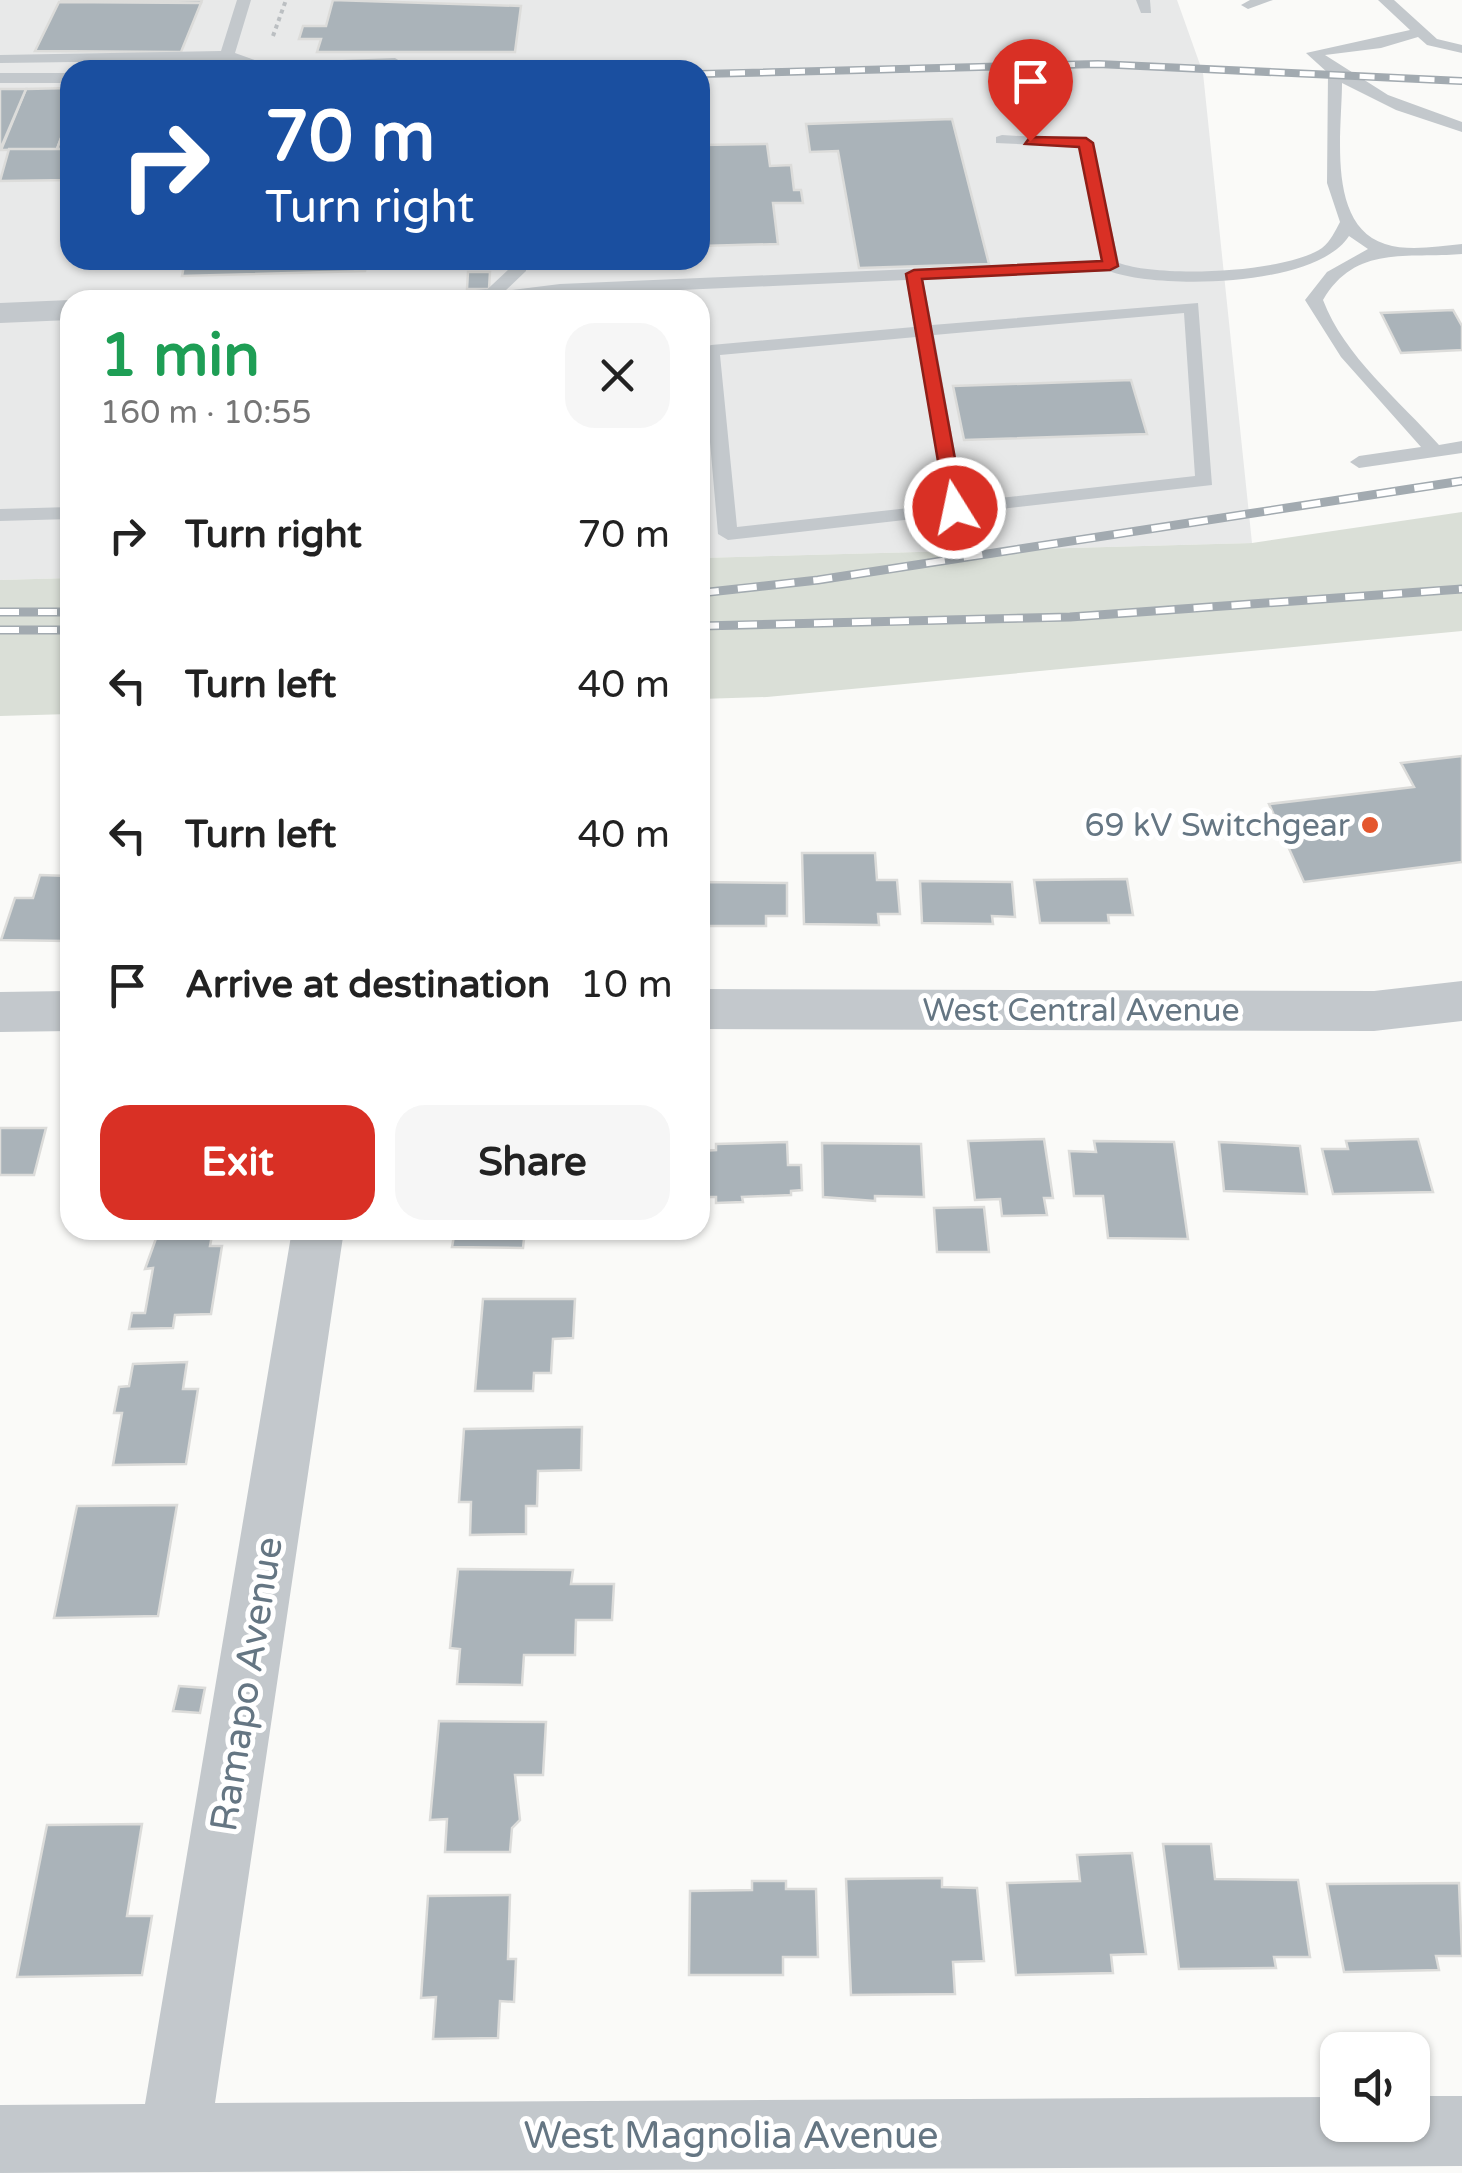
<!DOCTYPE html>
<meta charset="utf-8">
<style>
:root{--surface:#fff;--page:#f6f6f6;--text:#222;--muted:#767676;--accent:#d93025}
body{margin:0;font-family:"Varela Round",sans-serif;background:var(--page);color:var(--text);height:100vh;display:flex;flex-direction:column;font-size:38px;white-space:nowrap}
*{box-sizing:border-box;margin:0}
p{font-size:32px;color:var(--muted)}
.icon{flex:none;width:55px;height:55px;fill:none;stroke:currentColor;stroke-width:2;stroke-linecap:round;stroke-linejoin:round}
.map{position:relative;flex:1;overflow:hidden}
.drawer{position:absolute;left:60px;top:290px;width:650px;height:950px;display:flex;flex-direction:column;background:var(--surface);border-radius:30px;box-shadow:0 2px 8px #0004}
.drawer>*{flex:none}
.banner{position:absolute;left:60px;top:60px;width:650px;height:210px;border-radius:30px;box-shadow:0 2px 8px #0004;background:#1a4fa0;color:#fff;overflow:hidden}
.tools{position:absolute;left:1320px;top:2032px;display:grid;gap:20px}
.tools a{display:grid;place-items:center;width:110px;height:110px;border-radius:20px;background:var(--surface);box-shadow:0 2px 8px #0004;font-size:50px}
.pin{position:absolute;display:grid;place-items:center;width:85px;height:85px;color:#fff;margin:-102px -42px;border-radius:50% 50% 50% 0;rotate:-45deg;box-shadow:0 0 10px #0007}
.pin .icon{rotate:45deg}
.me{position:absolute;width:110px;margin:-55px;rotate:350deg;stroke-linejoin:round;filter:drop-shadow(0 0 8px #0008)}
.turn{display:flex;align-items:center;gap:35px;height:210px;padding:0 40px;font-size:45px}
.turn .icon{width:130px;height:130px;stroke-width:2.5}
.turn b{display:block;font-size:70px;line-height:85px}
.round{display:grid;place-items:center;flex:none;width:105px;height:105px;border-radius:30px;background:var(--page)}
.head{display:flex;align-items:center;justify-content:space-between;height:170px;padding:0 40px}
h1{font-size:60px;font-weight:800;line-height:75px;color:#1e9e55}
.cta{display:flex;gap:20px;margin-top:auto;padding:20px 40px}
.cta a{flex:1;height:115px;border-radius:30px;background:var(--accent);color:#fff;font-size:40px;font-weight:800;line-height:115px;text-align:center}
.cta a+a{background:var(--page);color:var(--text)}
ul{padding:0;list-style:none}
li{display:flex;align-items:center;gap:30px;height:150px;padding:0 40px}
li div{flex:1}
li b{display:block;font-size:38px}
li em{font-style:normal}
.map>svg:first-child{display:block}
</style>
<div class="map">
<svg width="1462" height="2173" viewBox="0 0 1462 2173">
<rect width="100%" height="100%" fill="#fafaf8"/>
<path fill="#e8e9e9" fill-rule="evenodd" d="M0,0H1177L1203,73L1252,543L700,558V300H70V578L0,580ZM70,70H700V260H70Z"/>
<g fill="#dadfd7">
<polygon points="1462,512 1462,631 767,697 700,699 700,558 1252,543"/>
<polygon points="70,578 70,714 0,716 0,580"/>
</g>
<g fill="#aab3b9" stroke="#dcdcda" stroke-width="2.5">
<polygon points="60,0 202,0 201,3"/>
<polygon points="333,0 521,6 515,52 317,52 321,39 299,39 303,26 326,26"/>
<polygon points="59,2 201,3 181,52 35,51"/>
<polygon points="1040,87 1045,103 1023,104 1018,88"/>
<polygon points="70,88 70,114 57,149 1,150 26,89"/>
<polygon points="0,89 26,89 0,150"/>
<polygon points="70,114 70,149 57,149"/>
<polygon points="952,119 989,264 859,268 838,151 810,152 806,124"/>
<polygon points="767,144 770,166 791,165 794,190 801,190 803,203 773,203 778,244 700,246 700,145"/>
<polygon points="9,149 70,149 70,180 0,181"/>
<polygon points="185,260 428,260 366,265 365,271 182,276"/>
<polygon points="536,260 622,260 622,266 536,265"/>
<polygon points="468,272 490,272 489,289 467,289"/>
<polygon points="1453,310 1462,326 1462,350 1401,353 1381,313"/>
<polygon points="1131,380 1147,434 964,440 953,386"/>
<polygon points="1462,756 1462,862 1304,882 1269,804 1414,787 1401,763"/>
<polygon points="802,853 875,853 877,880 897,880 900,914 878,914 879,925 804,924"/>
<polygon points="40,875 69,876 62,898 70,898 67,941 1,940 15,898 33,898"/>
<polygon points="1127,879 1133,915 1108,915 1109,923 1040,923 1034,880"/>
<polygon points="920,881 1012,882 1015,917 992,916 993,924 922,923"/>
<polygon points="700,882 787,883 787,916 766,916 766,926 700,926"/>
<polygon points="0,1128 46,1128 34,1175 0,1175"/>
<polygon points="1044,1139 1053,1198 1044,1198 1047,1215 1002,1216 1000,1199 975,1200 968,1141"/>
<polygon points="1418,1139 1433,1192 1333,1194 1322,1149 1348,1149 1346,1141"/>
<polygon points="1094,1141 1174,1142 1188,1239 1108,1238 1103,1196 1074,1196 1069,1151 1096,1152"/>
<polygon points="787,1142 788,1165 801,1165 802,1190 791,1191 791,1195 742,1197 743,1202 716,1203 716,1197 700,1197 700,1151 716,1150 716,1144"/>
<polygon points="1219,1142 1300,1146 1307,1194 1224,1191"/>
<polygon points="822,1143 921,1144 924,1197 875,1196 875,1201 823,1197"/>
<polygon points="984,1207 989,1252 937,1252 934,1208"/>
<polygon points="159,1230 213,1230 210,1246 222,1246 211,1314 175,1315 173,1328 129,1329 132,1313 145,1313 153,1268 145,1269"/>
<polygon points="455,1230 525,1230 523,1248 452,1247"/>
<polygon points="483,1299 575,1299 573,1338 553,1339 551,1373 534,1373 533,1391 475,1391"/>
<polygon points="187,1362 183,1389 198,1389 186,1464 113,1465 122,1413 114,1413 119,1387 129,1386 133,1364"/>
<polygon points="582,1427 581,1470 538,1471 537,1506 526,1506 526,1534 470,1535 471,1502 459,1502 464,1429"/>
<polygon points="177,1505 158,1616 54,1618 77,1506"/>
<polygon points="458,1569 573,1570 571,1584 614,1584 612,1620 576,1620 575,1655 524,1655 522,1685 457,1684 460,1649 450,1648"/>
<polygon points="179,1686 205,1688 200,1713 173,1711"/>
<polygon points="439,1721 546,1722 543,1775 515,1775 520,1820 512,1828 510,1852 445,1852 447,1819 430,1820"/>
<polygon points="142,1824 127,1916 152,1916 142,1975 17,1977 47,1825"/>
<polygon points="1163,1844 1211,1844 1215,1879 1298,1880 1310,1957 1274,1957 1276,1968 1179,1969"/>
<polygon points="1132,1853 1146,1954 1111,1955 1113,1973 1016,1975 1007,1883 1080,1881 1077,1855"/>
<polygon points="942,1878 942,1887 977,1888 984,1961 953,1962 955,1994 851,1995 846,1879"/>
<polygon points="752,1881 786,1881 786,1889 816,1889 818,1957 783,1957 783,1975 689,1975 690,1891 752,1890"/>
<polygon points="1459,1883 1462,1956 1436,1956 1439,1970 1344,1972 1327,1884"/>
<polygon points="510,1895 508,1959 516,1959 514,2002 500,2001 498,2038 433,2039 436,1997 421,1998 428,1896"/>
</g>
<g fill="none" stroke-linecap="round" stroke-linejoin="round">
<polyline stroke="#bbbfc2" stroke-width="4" stroke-dasharray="4 4" stroke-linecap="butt" points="273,36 286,0"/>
<g fill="#c3c8cc" fill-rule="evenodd">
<path d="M237,0H251L235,53L263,63L395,58L403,63L395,68C340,70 277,79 225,60L0,63V55L221,51Z"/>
<polygon points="1136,0 1150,0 1151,13 1141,13"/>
<polygon points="1273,0 1248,9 1241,5 1250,0"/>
<path d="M1378,0H1394L1437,39L1462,45V53L1427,45L1418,37L1381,48L1325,55L1388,95L1462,122V132L1396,110L1342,83C1342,130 1326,225 1385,244C1410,252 1437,246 1462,244V254C1407,259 1356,244 1323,300C1344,356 1400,401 1439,445L1462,441V453L1359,468L1350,462L1359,456L1421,447L1341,357L1305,300L1327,272L1368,249L1349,236C1317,287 1160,290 1109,271L923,279L932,325L1198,303L1212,485L728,540L718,534L702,350L711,345L914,327L906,280L477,299L509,269L510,260H526V271L505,291L560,284L1102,261L1079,147L996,143V137L1002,135L1092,140L1119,263C1160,278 1285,273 1322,248C1331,241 1335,231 1340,222L1327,183L1328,73L1306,53L1410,30ZM1184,313L1195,476L964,502L934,335ZM916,337L945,504L737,527L720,355Z"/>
<rect x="0" y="73" width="70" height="10"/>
<polygon points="70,507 70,519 0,521 0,509"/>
</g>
<g fill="#c3c8cc" fill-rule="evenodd">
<polygon points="486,289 498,292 503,299 440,300 445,293"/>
<polygon points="70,300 70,320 0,323 0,303"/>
<polygon points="292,1230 344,1230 215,2103 1338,2097 1338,2125 1412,2125 1412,2096 1462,2096 1462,2166 0,2173 0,2105 145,2104"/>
</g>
<g fill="#c3c8cc" fill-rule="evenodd">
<polygon points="1462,981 1462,1021 1374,1031 700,1029 700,989 1374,991"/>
<polygon points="70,991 70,1031 0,1032 0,992"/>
</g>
<defs>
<polyline id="rail-far1" points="700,74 1098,64 1462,81"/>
<g id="rail">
<polyline points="700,593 818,580 1462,481"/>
<polyline points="0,612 70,612"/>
<polyline points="700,626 1070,617 1462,589"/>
<polyline points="0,630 70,630"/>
</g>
</defs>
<use href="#rail-far1" stroke="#a2aab0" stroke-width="8"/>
<use href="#rail" stroke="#a2aab0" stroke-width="9"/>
<use href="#rail-far1" stroke="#fff" stroke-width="5" stroke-dasharray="15" stroke-linecap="butt"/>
<use href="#rail" stroke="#fff" stroke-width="6" stroke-dasharray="19" stroke-linecap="butt"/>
</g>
<polygon fill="#d93025" stroke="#8d1f18" stroke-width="2.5" points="1030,137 1086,138 1093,143 1118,266 1110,270 922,279 964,508 955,514 946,508 906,274 914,270 1102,261 1079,147 1025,144"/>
<circle fill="#e4572e" stroke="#fff" stroke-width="4" cx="1370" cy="825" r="10"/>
<g text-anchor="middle" stroke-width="10" stroke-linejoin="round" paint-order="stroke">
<g font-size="32" fill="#657683" stroke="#fff" text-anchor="end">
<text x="1350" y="836">69 kV Switchgear</text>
</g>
<g font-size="32" fill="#657683" stroke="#fff">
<text x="1081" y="1021">West Central Avenue</text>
</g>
<g font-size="38" fill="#657683" stroke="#fff">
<text transform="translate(246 1684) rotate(-81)" y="13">Ramapo Avenue</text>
<text x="731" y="2148">West Magnolia Avenue</text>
</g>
</g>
</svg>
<div class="tools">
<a><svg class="icon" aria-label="sound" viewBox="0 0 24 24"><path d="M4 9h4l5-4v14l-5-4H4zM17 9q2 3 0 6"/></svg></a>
</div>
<div class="pin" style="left:1030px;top:141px;background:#d93025"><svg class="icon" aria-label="arrive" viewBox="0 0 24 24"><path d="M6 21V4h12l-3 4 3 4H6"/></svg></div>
<svg class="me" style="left:955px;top:508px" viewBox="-20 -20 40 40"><circle r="17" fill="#d93025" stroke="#fff" stroke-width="3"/><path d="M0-11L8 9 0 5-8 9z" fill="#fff"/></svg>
<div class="banner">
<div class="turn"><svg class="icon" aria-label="right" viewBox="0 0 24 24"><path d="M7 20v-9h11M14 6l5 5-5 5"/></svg><div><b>70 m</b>Turn right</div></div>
</div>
<section class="drawer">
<div class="head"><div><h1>1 min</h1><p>160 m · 10:55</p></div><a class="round"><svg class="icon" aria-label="close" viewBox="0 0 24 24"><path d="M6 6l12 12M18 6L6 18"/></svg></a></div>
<ul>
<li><svg class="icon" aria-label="right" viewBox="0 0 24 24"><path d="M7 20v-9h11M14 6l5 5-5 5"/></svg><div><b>Turn right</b></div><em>70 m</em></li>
<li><svg class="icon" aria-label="left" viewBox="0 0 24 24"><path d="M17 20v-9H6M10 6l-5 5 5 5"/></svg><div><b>Turn left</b></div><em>40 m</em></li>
<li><svg class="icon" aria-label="left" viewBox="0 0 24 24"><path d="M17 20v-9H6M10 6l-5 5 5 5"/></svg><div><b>Turn left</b></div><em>40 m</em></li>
<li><svg class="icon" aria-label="arrive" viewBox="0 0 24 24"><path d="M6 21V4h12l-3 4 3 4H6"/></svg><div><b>Arrive at destination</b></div><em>10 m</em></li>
</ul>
<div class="cta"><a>Exit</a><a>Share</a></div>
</section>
</div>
